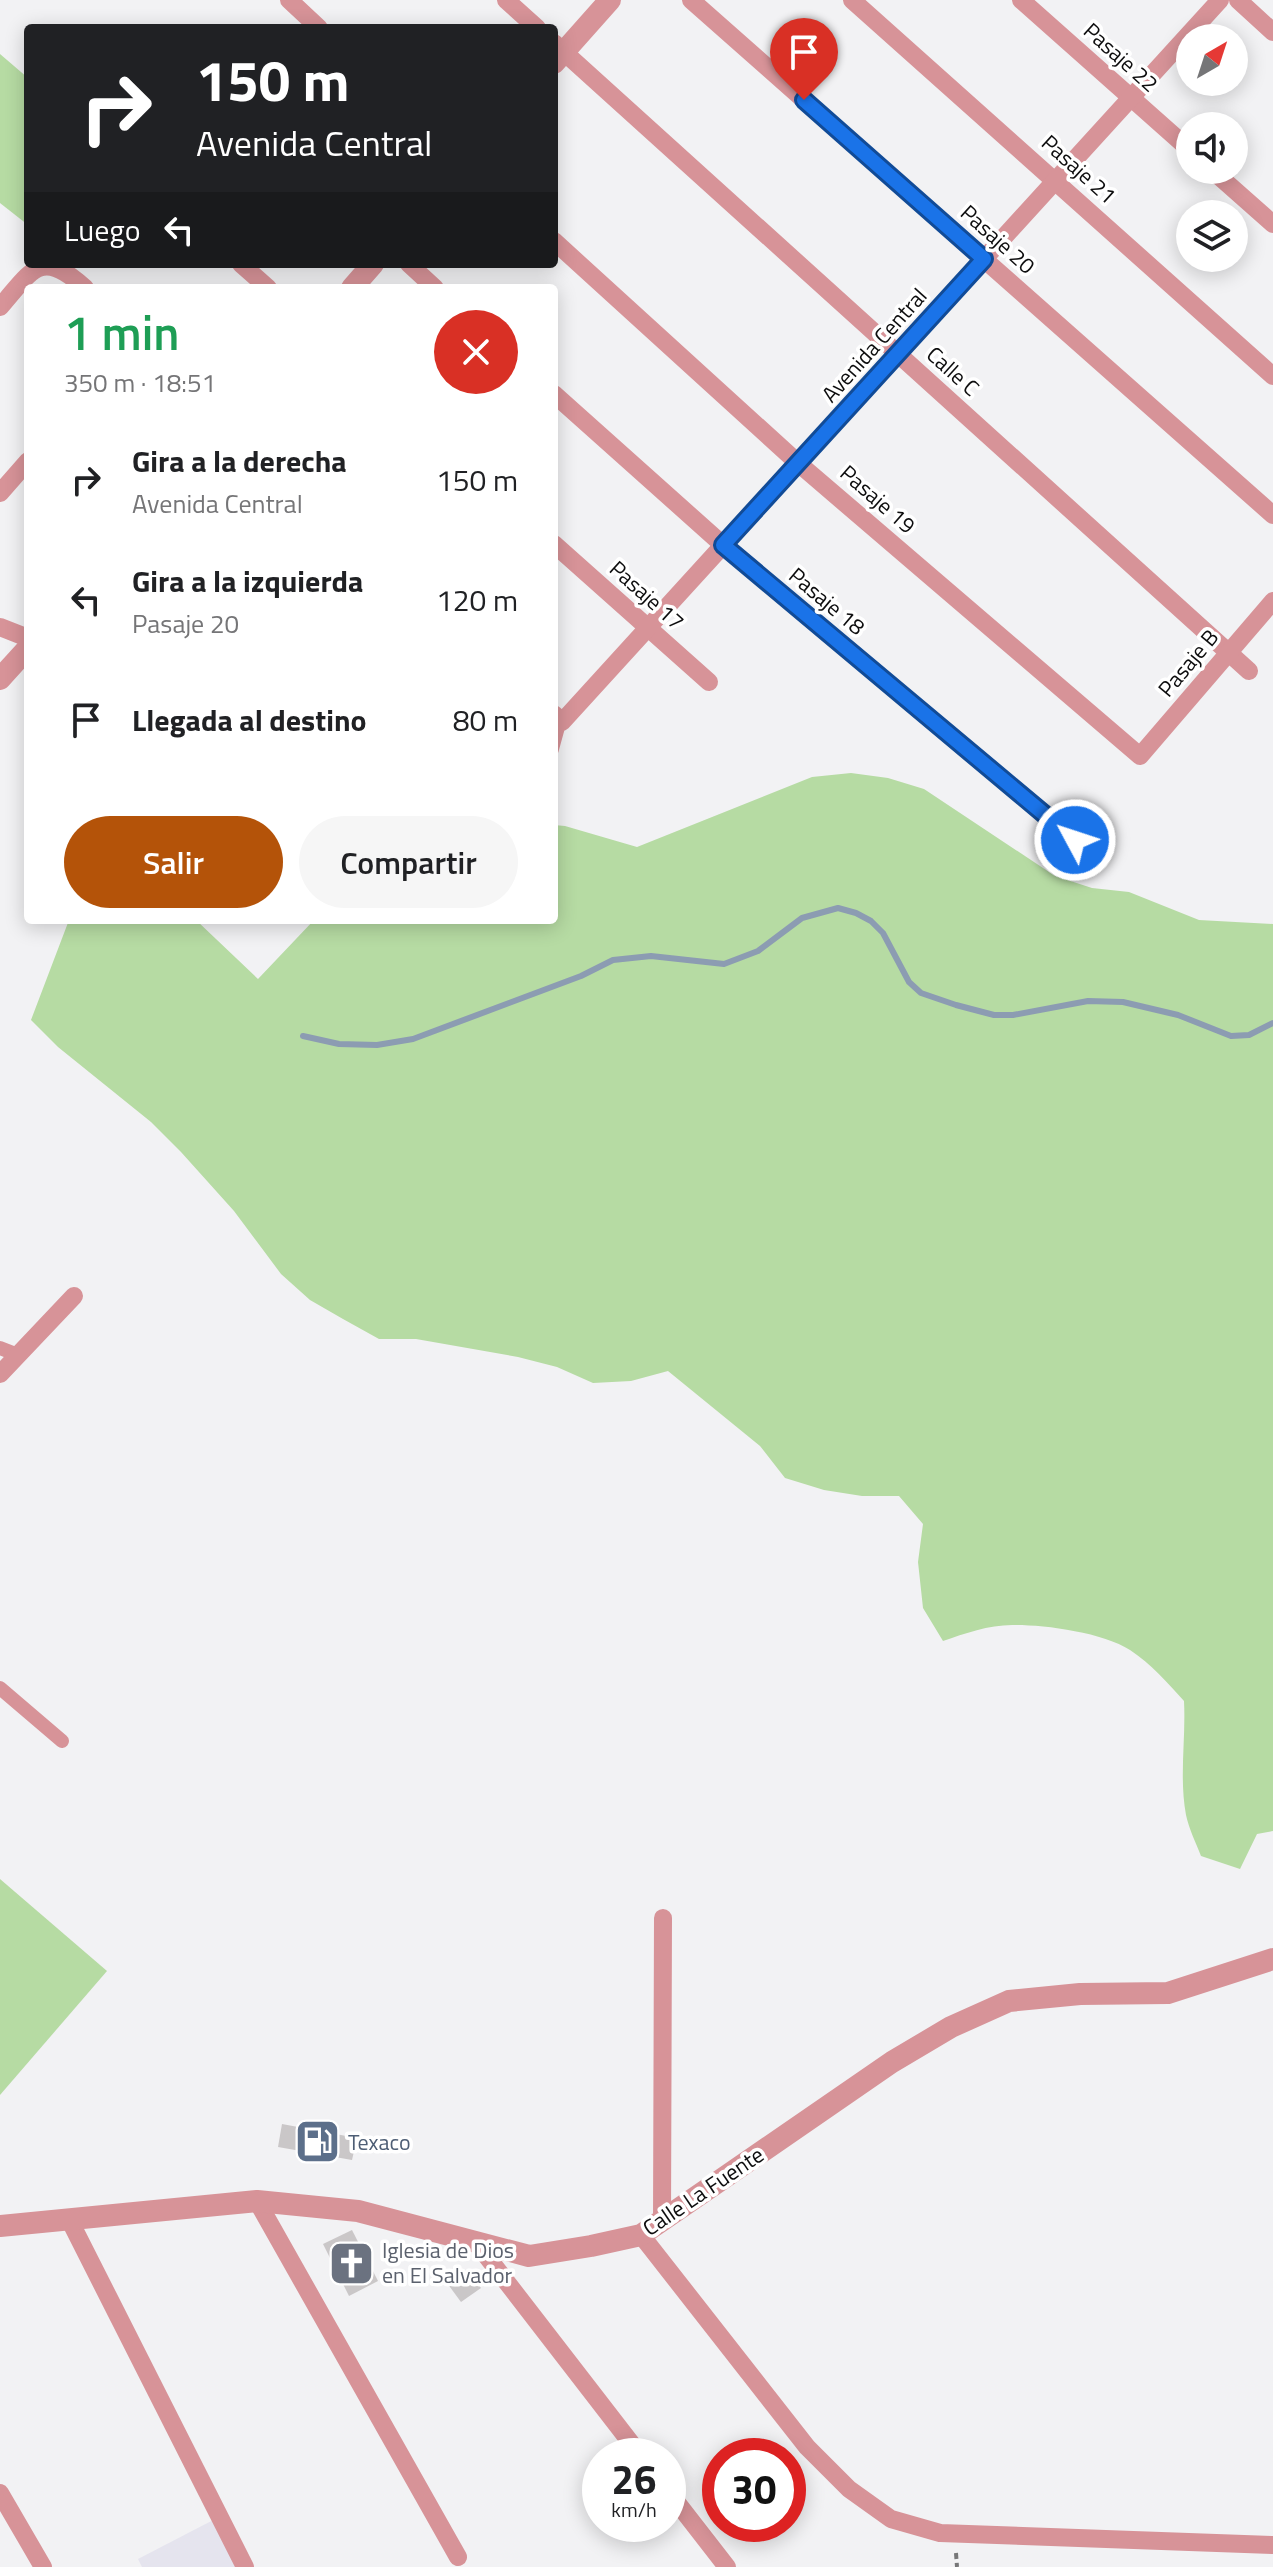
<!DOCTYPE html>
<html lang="es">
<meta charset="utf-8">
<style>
:root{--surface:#fff;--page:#f6f6f6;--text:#202124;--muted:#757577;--accent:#b45309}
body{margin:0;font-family:"Titillium Web",sans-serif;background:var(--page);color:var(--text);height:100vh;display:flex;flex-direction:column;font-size:30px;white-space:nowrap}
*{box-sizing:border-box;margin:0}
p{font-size:26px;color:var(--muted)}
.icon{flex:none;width:44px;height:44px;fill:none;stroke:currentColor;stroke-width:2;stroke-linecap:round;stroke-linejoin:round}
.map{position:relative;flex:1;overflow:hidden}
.panel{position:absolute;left:24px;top:284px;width:534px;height:640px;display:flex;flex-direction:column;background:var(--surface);border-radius:8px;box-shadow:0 4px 20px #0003}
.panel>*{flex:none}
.hud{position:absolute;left:24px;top:24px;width:534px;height:244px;border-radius:8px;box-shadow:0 4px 20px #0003;background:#202124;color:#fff;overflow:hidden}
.needle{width:52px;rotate:39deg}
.controls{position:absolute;left:1176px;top:24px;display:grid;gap:16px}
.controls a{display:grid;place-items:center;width:72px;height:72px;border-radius:50%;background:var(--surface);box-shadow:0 4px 20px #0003;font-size:40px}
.speed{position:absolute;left:582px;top:2438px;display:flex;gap:16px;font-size:40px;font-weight:700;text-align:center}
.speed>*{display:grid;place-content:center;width:104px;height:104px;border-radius:50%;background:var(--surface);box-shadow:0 4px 20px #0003;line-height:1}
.speed small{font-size:20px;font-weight:400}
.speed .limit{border:12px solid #d22;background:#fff;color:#111}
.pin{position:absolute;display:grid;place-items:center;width:68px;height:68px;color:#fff;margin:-82px -34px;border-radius:50% 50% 50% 0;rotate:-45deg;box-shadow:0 0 8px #0007}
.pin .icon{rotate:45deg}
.me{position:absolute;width:88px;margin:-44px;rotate:310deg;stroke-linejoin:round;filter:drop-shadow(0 0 6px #0008)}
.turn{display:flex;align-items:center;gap:28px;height:168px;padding:0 40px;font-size:36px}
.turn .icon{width:104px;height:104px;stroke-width:2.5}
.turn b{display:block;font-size:56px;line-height:68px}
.then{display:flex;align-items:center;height:76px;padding:0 40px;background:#0003;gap:16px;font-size:30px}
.round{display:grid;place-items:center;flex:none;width:84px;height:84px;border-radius:42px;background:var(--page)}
.head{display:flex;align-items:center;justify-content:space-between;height:136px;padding:0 40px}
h1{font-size:48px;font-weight:600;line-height:60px;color:#1e9e55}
.cta{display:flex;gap:16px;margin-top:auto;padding:16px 40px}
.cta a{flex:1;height:92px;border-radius:48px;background:var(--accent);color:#fff;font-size:32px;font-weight:600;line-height:92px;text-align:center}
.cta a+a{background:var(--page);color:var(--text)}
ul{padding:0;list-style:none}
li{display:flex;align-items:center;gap:24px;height:120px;padding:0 40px}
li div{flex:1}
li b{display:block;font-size:30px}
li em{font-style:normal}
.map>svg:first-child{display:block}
</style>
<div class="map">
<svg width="1273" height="2567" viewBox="0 0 1273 2567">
<rect width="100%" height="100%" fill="#f2f2f4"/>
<polygon fill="#e5e4ee" points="219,2517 245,2567 142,2567 138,2559"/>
<g fill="#b6dba3">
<polygon points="0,54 28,78 28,225 0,203"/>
<path d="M851,773L888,778L924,789L1055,876L1092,888L1129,892L1199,920L1273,924V1831L1257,1834L1240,1869L1201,1856C1196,1843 1189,1829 1186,1815C1179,1777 1186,1739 1184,1701C1168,1683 1151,1664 1130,1650C1104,1633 1047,1625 1016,1625C991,1624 966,1633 943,1641L923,1608L918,1562L923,1524L899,1496H862L824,1490L785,1478L760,1446L668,1371L631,1381L593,1383L557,1367L518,1357L416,1339H379L343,1319L310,1300L281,1274L234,1211L181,1152L151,1122L58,1047L31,1020L69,920H196L258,979L314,920H554V825L565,826L637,847L812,777Z"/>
<polygon points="0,1879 107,1971 0,2095"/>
</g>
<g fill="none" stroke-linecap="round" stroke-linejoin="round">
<polyline stroke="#8c9cb2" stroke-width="6" points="303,1036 339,1044 377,1045 413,1039 581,976 613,960 651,956 724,964 758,951 802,918 838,908 856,913 871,921 883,933 909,982 921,993 956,1005 994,1015 1013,1015 1088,1001 1123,1002 1178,1015 1231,1036 1249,1035 1273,1023"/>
</g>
<g fill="#cac7c8">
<polygon points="282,2124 357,2138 352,2160 278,2147"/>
<polygon points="352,2230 378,2281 349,2296 323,2244"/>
<polygon points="467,2269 481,2288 461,2302 447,2283"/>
</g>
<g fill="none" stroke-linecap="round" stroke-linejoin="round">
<polyline stroke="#777778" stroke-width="4" stroke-dasharray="6 4" stroke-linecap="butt" points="956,2553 957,2567"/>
<polyline stroke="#d79398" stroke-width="9" points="554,751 562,722"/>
<g stroke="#d79398" stroke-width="14">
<polyline points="0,1348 18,1355"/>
<polyline points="0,1688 62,1741"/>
</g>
<g stroke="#d79398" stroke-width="18">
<polyline points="289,0 319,28"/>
<polyline points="506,0 537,28"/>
<polyline points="691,0 1273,515"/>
<polyline points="852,0 1273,376"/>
<polyline points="1021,0 1190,150"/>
<polyline points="1238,0 1273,32"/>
<polyline points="554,43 1249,671"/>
<polyline points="1212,170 1273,224"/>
<polyline points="554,241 798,463 1140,756 1273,601"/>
<polyline points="241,264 268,288"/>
<polyline points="409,264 435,288"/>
<path d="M0,307C33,269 41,248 85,288"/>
<polyline points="554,394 723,545 1075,840"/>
<polyline points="0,493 28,461"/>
<polyline points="554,544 709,682"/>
<polyline points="0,627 28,638"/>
<polyline points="554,714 562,722 1220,0"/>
<polyline points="0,1374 74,1296"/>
<polyline points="257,2201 458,2557"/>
<polyline points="69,2219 245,2567"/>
<polyline points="662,2220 663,1918"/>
<polyline points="641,2235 807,2447 849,2489 891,2519 940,2533 1273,2545"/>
<polyline points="475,2241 641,2456"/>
<polyline points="668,2491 727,2567"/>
<polyline points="0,2493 43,2567"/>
</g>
<g stroke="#d79398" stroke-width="22">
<polyline points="554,63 610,0"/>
<polyline points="352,288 373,264"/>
<polyline points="0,679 28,648"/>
<polyline points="0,2226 257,2201 358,2211 529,2256 591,2246 641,2235 892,2062 951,2027 1009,2001 1080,1994 1168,1993 1273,1959"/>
</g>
</g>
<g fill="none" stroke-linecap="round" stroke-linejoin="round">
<defs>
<polyline id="route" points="804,100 984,259 723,545 1075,840"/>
</defs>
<use href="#route" stroke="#114b97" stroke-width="20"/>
<use href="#route" stroke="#1a73e8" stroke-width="14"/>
</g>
<defs>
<symbol id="fuel-square" viewBox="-11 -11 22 22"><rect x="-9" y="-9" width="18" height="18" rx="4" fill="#5c6f8a" stroke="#fff"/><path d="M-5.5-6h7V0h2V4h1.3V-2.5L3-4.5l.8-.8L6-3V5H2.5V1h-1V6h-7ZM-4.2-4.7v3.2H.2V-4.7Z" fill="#fff"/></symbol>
<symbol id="church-square" viewBox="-11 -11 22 22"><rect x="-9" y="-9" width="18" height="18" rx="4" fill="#6b7280" stroke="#fff"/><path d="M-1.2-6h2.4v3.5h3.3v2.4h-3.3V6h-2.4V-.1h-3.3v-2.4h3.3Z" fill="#fff"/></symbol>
</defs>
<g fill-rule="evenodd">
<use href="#fuel-square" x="292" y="2116" width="51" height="51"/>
<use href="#church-square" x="326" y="2238" width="51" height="51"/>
</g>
<g text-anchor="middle" stroke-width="7" stroke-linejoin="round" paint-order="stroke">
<g font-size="22" fill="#0d0d0e" stroke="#fff">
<text transform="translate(1121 57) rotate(42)" y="8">Pasaje 22</text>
<text transform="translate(1079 169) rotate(42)" y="8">Pasaje 21</text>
<text transform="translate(998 239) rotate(42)" y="8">Pasaje 20</text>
<text transform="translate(874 345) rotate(-48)" y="8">Avenida Central</text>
<text transform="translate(953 371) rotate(42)" y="8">Calle C</text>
<text transform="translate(878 499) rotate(41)" y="8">Pasaje 19</text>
<text transform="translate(647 595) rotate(42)" y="8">Pasaje 17</text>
<text transform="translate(827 601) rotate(40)" y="8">Pasaje 18</text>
<text transform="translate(1188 663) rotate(-50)" y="8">Pasaje B</text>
<text transform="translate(703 2191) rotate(-34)" y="8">Calle La Fuente</text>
</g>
<g font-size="22" fill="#4e5e75" stroke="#fff" text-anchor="start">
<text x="348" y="2150">Texaco</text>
</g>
<g font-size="22" fill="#5b616d" stroke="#fff" text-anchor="start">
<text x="382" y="2258">Iglesia de Dios<tspan x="382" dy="25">en El Salvador</tspan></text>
</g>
</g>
</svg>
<div class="controls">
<a><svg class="needle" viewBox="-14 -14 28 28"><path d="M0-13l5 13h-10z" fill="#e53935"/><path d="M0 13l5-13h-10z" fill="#757577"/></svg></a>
<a><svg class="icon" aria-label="sound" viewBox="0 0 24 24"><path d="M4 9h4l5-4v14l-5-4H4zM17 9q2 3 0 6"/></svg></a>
<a><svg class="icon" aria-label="layers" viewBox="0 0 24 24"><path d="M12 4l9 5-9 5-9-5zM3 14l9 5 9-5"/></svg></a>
</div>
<div class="speed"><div>26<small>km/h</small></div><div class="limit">30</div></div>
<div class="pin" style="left:804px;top:100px;background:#d93025"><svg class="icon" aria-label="arrive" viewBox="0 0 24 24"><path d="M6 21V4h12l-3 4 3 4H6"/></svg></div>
<svg class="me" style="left:1075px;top:840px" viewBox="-20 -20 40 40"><circle r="17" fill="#1a73e8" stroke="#fff" stroke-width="3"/><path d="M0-11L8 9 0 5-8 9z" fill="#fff"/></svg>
<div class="hud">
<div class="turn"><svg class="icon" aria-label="right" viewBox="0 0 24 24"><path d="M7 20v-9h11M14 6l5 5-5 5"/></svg><div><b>150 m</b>Avenida Central</div></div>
<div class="then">Luego<svg class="icon" aria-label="left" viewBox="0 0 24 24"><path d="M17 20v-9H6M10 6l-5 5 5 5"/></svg></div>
</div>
<section class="panel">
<div class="head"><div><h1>1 min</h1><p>350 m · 18:51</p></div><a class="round" style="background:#d93025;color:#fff"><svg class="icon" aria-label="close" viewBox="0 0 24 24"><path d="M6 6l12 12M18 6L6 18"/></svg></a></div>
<ul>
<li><svg class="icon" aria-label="right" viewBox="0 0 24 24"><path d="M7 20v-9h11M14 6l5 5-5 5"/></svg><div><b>Gira a la derecha</b><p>Avenida Central</p></div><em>150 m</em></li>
<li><svg class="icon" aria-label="left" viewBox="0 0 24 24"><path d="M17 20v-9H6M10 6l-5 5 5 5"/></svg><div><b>Gira a la izquierda</b><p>Pasaje 20</p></div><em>120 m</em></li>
<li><svg class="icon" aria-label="arrive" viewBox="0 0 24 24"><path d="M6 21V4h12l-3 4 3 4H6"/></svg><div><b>Llegada al destino</b></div><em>80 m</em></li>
</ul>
<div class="cta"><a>Salir</a><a>Compartir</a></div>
</section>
</div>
